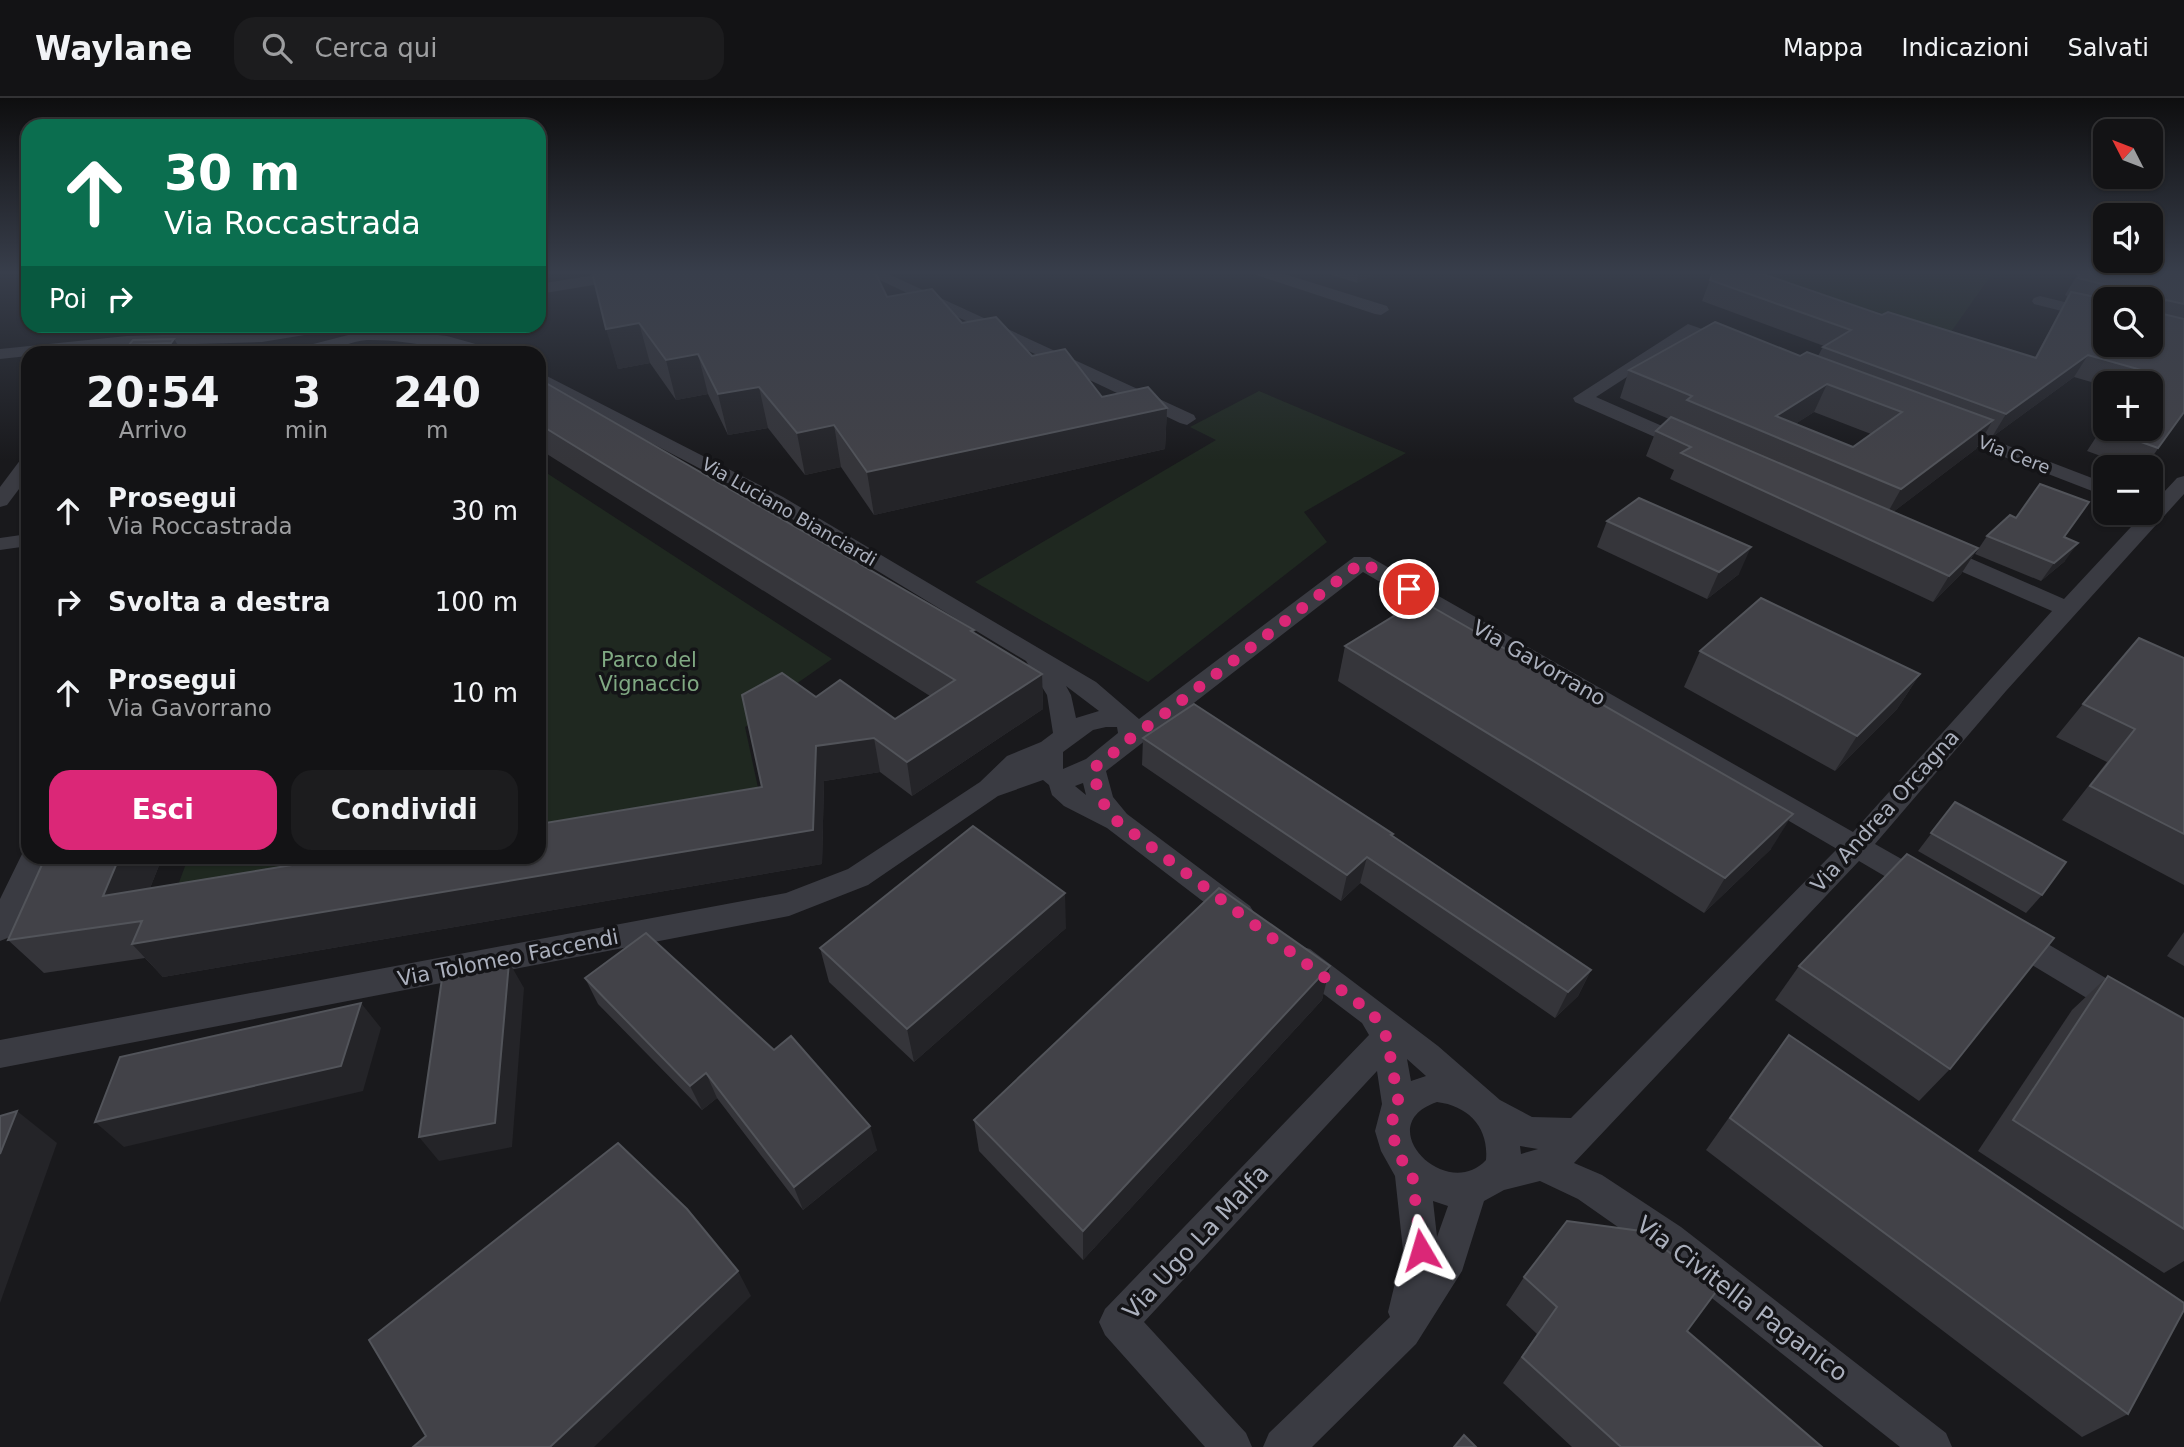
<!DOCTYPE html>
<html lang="it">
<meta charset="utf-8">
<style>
:root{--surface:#131315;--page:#1c1c1e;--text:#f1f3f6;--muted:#9d9ea0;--line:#323234;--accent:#db2777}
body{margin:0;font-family:"DejaVu Sans",sans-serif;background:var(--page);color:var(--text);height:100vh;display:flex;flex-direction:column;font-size:26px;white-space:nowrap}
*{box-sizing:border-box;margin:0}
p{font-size:23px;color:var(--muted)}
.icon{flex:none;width:38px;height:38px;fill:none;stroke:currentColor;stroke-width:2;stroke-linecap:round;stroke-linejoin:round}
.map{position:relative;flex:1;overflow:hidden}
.drawer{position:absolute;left:21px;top:248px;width:525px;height:518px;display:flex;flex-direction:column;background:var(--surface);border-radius:21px;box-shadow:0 2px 5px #0004,0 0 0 2px var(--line)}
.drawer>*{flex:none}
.banner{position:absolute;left:21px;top:21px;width:525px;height:214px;border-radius:21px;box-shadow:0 2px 5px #0004,0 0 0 2px var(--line);background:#0b6e4f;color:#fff;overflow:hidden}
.needle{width:46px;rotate:312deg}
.fabs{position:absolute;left:2093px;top:21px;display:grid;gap:14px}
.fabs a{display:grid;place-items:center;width:70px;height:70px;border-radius:14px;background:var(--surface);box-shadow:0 2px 5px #0004,0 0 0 2px var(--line);font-size:35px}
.pin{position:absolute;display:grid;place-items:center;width:60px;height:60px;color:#fff;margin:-30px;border:4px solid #fff;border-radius:50%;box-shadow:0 2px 7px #0007}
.me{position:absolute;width:77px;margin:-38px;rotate:353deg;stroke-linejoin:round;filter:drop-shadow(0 0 5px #0008)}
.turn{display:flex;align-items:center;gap:24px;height:147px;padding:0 28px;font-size:32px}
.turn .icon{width:91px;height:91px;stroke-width:2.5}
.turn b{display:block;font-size:49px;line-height:60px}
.then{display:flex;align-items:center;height:66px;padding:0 28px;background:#0003;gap:14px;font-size:26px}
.eta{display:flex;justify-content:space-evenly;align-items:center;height:119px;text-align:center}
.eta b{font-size:42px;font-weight:800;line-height:49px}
.cta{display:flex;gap:14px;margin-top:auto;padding:14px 28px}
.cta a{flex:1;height:80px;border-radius:21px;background:var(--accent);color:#fff;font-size:28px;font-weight:800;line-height:80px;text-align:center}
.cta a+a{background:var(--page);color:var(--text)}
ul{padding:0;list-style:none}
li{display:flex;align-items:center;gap:21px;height:91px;padding:0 28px}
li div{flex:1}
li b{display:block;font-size:26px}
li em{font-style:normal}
header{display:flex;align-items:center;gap:42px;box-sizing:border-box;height:98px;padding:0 35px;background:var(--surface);border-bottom:2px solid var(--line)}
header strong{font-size:33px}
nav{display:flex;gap:38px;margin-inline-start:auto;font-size:24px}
.search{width:490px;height:63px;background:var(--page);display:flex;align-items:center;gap:18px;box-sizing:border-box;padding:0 24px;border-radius:21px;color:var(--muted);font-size:26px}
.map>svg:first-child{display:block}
</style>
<header>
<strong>Waylane</strong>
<div class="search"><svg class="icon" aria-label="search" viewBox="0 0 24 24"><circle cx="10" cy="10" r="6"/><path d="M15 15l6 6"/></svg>Cerca qui</div>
<nav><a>Mappa</a><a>Indicazioni</a><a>Salvati</a></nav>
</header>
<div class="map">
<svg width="2184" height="1349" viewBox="0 0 2184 1349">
<rect width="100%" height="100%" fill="#19191c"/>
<g fill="#1f2820">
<polygon points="1751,174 1993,174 1949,237"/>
<polygon points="1259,293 1406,355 1304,414 1327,444 1148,584 975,484 1216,342 1190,329"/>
<polygon points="539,370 832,561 796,586 803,592 745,629 760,699 539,737"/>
<polygon points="188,760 410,760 173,801"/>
</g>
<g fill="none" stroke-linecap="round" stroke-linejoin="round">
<g fill="#3a3b42" fill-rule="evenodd">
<polygon points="613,174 650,174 642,179 539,196 539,186"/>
<polygon points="863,174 884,174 1194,317 1196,321 1187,327 1180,325"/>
<polygon points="1254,174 1278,174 1387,208 1389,212 1381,217 1375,216 1256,177"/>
<polygon points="2040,198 2105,214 2105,224 2034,206 2032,203 2034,200"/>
<polygon points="1688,226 1736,243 1739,247 1730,252 1690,238 1596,299 1694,342 1697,346 1694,350 1680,350 1575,304 1573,300"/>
<polygon points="301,228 337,228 329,233 262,244 127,248 28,256 28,258 0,261 0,251 127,238 262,234"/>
<path d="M346,228H363L371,233L380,234L417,230L419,235L447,238L497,252L499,256C455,256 413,241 367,242C351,243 335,252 320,255C310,257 298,256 288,256L290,252L352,236Z"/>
<path d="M539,274L783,399L1096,584L1139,621L1354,459H1370L1853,734L2052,513L1926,458L1923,453L1926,448H1942L2064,501L2144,415H2151V408L2177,380L2184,378V396L2006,593L1875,746L1935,780L1939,788L1935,796L1925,799L1915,796L1859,763L1574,1065L1602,1077L1681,1129L1946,1335L1952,1349H1900L1655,1155L1578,1101L1540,1083L1504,1092L1484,1103L1462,1173L1416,1246L1312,1349H1263L1269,1335L1390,1219L1388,1214L1403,1152L1395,1078L1381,1053L1375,1033L1382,1006L1377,973L1144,1224L1246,1335L1252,1349H1205L1105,1237L1099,1224L1105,1211L1369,937L1362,925L1288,869L1284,860L1288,851L1299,848L1310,851L1438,948L1500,1002L1532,1019L1571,1020L1837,751L1363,474L1106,673L1113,699L1127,716L1250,808L1255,816L1250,824L1240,828L1230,824L1107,730L1064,708L1052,697L1049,687L1043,682L998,698L868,787L789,818L0,970V942L786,795L848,771L980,684L1007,658L1041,644L1053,635L1047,597L1026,563L769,407L539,286ZM1066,588L1099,613L1076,620L1071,597ZM1106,629H1117L1118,635L1086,661L1063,671V654L1093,632ZM1083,685L1086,697L1075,688ZM1407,961L1426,978L1411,983ZM1437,1004C1469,1008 1489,1030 1486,1062C1446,1105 1369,1027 1437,1004ZM1520,1048L1538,1051L1521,1056ZM1433,1103L1448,1108L1437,1139Z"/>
<polygon points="1949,325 2105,385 2105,398 1942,335 1939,331"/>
<polygon points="28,359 28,379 7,407 0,409 0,389 21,361"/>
<polygon points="28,436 28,448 0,452 0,440"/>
<polygon points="28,751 28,760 48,760 10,839 0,843 0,801 24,752"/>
<polygon points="2009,826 2019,829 2184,926 2184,956 2173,952 1999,847 1994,838 1999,829"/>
</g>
</g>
<g fill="#35353a" fill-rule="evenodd">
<polygon points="592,174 887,199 962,225 1032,258 1102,299 1167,310 1165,351 874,417 841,369 805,377 768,330 728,337 708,296 676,302 650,265 618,271"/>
<polygon points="1323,174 1379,174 1357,185"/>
<path d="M1713,174L1882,217L2035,259L2066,202L2067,198L2065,197L2079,174H2184V314L2145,369H2131L2087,353L2102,330L2151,285H2105V288L2074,279L1992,339L1985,336L1976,351L1893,414L1978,450L1961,476L1933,504L1670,381L1674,372L1646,358L1656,333L1669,321L1620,300L1629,272L1800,258H1818L1823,249L1824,248L1702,203ZM2105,201H2151L2105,247ZM1814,314L1871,336L1853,349L1795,326Z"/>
<polygon points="146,228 180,228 183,234 150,235"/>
<polygon points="174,241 179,249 176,253 134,256 129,247"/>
<polygon points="539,281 974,532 975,535 1042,576 1043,611 912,698 880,674 824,683 822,766 163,879 145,860 44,875 8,842 45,760 162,760 150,790 762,689 816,599 895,621 930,598 539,351"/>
<polygon points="1607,423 1739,476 1707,501 1597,449"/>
<polygon points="1987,438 2065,463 2041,483 1975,456"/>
<polygon points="1345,548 1771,751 1704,815 1338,583"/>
<polygon points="1700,553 1920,576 1897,611 1835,673 1684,589"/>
<polygon points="2184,560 2184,787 2062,722 2107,664 2056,639 2083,606"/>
<polygon points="1143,640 1392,738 1591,872 1578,898 1555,920 1360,785 1341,803 1142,667"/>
<polygon points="1955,704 2042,797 2026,815 1918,753"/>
<polygon points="1066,830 914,964 829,884 820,850"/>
<polygon points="2184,834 2184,868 2167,858"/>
<polygon points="1330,868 1322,902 1083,1162 979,1053 974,1022"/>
<polygon points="1799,868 1950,971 1919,1003 1775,902"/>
<polygon points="2108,878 2184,921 2184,1163 2164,1175 1978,1053 2072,912"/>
<polygon points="585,880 877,1052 803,1112 717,1000 702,1012 598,906"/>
<polygon points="1789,937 2128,1316 2082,1339 1706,1052 1764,970"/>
<polygon points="1524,1179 1687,1233 1822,1349 1572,1349 1503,1285 1537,1236 1506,1207"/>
</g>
<g fill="#242428">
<polygon points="1358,174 1379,174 1357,185"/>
<polygon points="639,225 650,265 618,271 606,231"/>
<polygon points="174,241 179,249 176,253 171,245"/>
<polygon points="698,256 708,296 676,302 666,262"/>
<polygon points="2088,257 2074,279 1992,339 2006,316"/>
<polygon points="1827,286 1814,314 1775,339 1776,318"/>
<polygon points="759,289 768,330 728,337 718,296"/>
<polygon points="1167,310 1165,351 874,417 867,374"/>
<polygon points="1993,322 1976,351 1884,421 1901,391"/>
<polygon points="834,327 841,369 805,377 797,335"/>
<polygon points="2078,445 2065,463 2041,483 2054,465"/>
<polygon points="1751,449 1739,476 1707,501 1719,474"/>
<polygon points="1978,450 1961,476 1933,504 1949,478"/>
<polygon points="1042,576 1043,611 912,698 907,664"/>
<polygon points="1920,576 1897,611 1835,673 1857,638"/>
<polygon points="874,640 880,674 824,683 822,766 163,879 132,846 813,732 816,648"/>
<polygon points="1793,716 1771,751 1704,815 1725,780"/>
<polygon points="1367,759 1360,785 1341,803 1347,777"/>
<polygon points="119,760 162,760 137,823 103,798"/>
<polygon points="1065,795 1066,830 914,964 907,931"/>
<polygon points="509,864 524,890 512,1049 439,1063 419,1039"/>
<polygon points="1330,868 1322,902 1083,1162 1083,1133"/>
<polygon points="1591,872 1578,898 1555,920 1568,894"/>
<polygon points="361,905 381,930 363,993 124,1049 95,1024"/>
<polygon points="706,975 717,1000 702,1012 690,988"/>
<polygon points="17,1013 57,1045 0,1205 0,1056"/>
<polygon points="870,1028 877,1052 803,1112 794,1089"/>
<polygon points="738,1173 751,1198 594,1349 550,1349"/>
</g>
<g fill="#424248" stroke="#52545a" stroke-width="2" fill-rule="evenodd">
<polygon points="592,174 875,174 887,199 932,191 962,225 996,219 1032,258 1065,251 1102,299 1148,289 1167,310 867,374 834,327 797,335 759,289 718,296 698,256 666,262 639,225 606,231"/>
<polygon points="1713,174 1757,174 1882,217 1888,214 2036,260 2071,194 2106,201 2105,247 2151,247 2151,201 2120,201 2119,190 2078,180 2080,177 2077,176 2079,174 2184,174 2184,206 2166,202 2162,204 2163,216 2184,221 2184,314 2158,350 2102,330 2105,326 2105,331 2151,331 2151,285 2142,285 2152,275 2088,257 2006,316 1823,249 1851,232 1710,182"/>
<path d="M1715,224L1800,258L1807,254L1993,322L1901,391L1687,302L1692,298L1629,272ZM1827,286L1902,314L1853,349L1776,318Z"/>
<polygon points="174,241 171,245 129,247 133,242"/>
<polygon points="539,281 974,532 971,533 1042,576 907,664 874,640 816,648 813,732 132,846 142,823 8,842 45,760 119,760 103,798 335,760 539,760 539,726 762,689 742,597 782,575 816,599 840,582 895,621 955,582 539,326"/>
<polygon points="1671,319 1978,450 1949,478 1681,355 1691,349 1656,333"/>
<polygon points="2040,386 2089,404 2064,439 2078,445 2054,465 1987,438 2010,417 2016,420"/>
<polygon points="1639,400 1751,449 1719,474 1607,423"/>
<polygon points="1761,500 1920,576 1857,638 1700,553"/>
<polygon points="1420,502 1793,716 1725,780 1345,548"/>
<polygon points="2139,540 2184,560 2184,736 2090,688 2135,631 2083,606"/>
<polygon points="1194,606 1393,736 1391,737 1591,872 1568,894 1367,759 1347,777 1143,640"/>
<polygon points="1955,704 2066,764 2042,797 1931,735"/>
<polygon points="973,728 1065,795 907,931 820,850"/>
<polygon points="1907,756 2054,840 1950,971 1799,868"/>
<polygon points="1219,790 1330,868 1083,1133 974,1022"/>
<polygon points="646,835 774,952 791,938 870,1028 794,1089 706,975 690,988 585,880"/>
<polygon points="509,864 495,1025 419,1039 443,874"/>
<polygon points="2108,878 2184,921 2184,1131 2013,1022"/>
<polygon points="361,905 341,968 95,1024 120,959"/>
<polygon points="1789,937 2184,1205 2184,1212 2128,1316 1730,1020"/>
<polygon points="17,1013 0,1056 0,1018"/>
<polygon points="618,1045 687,1111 738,1173 550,1349 413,1349 426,1338 369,1242"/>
<polygon points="1567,1123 1641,1133 1718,1191 1687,1233 1822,1349 1621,1349 1522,1259 1557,1209 1524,1179"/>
<polygon points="1464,1337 1476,1349 1454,1349"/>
</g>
<linearGradient id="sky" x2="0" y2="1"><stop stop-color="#0e0e0f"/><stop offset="0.48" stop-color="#383e4b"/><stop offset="1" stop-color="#383e4b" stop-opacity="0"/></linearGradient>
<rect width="2184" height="363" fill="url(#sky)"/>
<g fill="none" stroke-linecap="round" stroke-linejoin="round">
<path stroke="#db2777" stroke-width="12" stroke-dasharray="0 21.6" d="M1409,491L1362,464L1151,626C1129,639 1113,657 1092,671L1101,702L1117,723L1373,916L1387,940L1399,1007L1393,1019L1391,1033L1401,1061L1412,1074L1421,1152"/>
</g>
<g text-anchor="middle" stroke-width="7" stroke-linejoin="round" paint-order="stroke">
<g font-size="18" fill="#abb0bd" stroke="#141417">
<text transform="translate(2014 357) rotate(21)" y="6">Via Cere</text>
<text transform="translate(789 414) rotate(30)" y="6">Via Luciano Bianciardi</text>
</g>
<g font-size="21" fill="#80a983" stroke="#141417">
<text x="649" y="569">Parco del<tspan x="649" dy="24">Vignaccio</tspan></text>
</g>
<g font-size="21" fill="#abb0bd" stroke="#141417">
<text transform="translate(1539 565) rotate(30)" y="7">Via Gavorrano</text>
<text transform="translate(1885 713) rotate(-48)" y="7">Via Andrea Orcagna</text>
<text transform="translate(508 860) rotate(-11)" y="7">Via Tolomeo Faccendi</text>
</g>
<g font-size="24" fill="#abb0bd" stroke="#141417">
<text transform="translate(1196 1144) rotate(-47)" y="8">Via Ugo La Malfa</text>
<text transform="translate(1742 1201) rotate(37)" y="8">Via Civitella Paganico</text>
</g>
</g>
</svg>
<div class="fabs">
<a><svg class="needle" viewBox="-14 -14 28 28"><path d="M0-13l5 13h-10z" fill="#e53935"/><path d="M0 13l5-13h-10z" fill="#9d9ea0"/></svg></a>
<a><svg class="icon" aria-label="sound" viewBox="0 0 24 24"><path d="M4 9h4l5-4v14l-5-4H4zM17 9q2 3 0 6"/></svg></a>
<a><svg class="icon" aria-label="search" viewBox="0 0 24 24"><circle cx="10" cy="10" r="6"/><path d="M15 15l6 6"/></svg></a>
<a>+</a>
<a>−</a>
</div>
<div class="pin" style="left:1409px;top:491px;background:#d93025"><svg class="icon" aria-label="arrive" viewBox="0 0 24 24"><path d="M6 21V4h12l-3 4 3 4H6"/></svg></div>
<svg class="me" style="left:1421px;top:1152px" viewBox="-20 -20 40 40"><path d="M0-17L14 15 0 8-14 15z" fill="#db2777" stroke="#fff" stroke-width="4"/></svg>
<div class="banner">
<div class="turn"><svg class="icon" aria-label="ahead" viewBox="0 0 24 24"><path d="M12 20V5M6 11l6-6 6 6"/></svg><div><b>30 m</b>Via Roccastrada</div></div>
<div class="then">Poi<svg class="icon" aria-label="right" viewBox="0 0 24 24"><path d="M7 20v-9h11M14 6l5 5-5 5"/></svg></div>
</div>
<section class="drawer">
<div class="eta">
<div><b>20:54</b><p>Arrivo</p></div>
<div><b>3</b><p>min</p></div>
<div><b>240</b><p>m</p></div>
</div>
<ul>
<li><svg class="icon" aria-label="ahead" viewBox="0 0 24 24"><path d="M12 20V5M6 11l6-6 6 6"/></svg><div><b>Prosegui</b><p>Via Roccastrada</p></div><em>30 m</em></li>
<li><svg class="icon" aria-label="right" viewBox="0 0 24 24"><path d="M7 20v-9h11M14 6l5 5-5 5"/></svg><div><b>Svolta a destra</b></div><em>100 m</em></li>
<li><svg class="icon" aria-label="ahead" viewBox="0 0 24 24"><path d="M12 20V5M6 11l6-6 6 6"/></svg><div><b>Prosegui</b><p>Via Gavorrano</p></div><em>10 m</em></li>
</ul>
<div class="cta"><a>Esci</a><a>Condividi</a></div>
</section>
</div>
